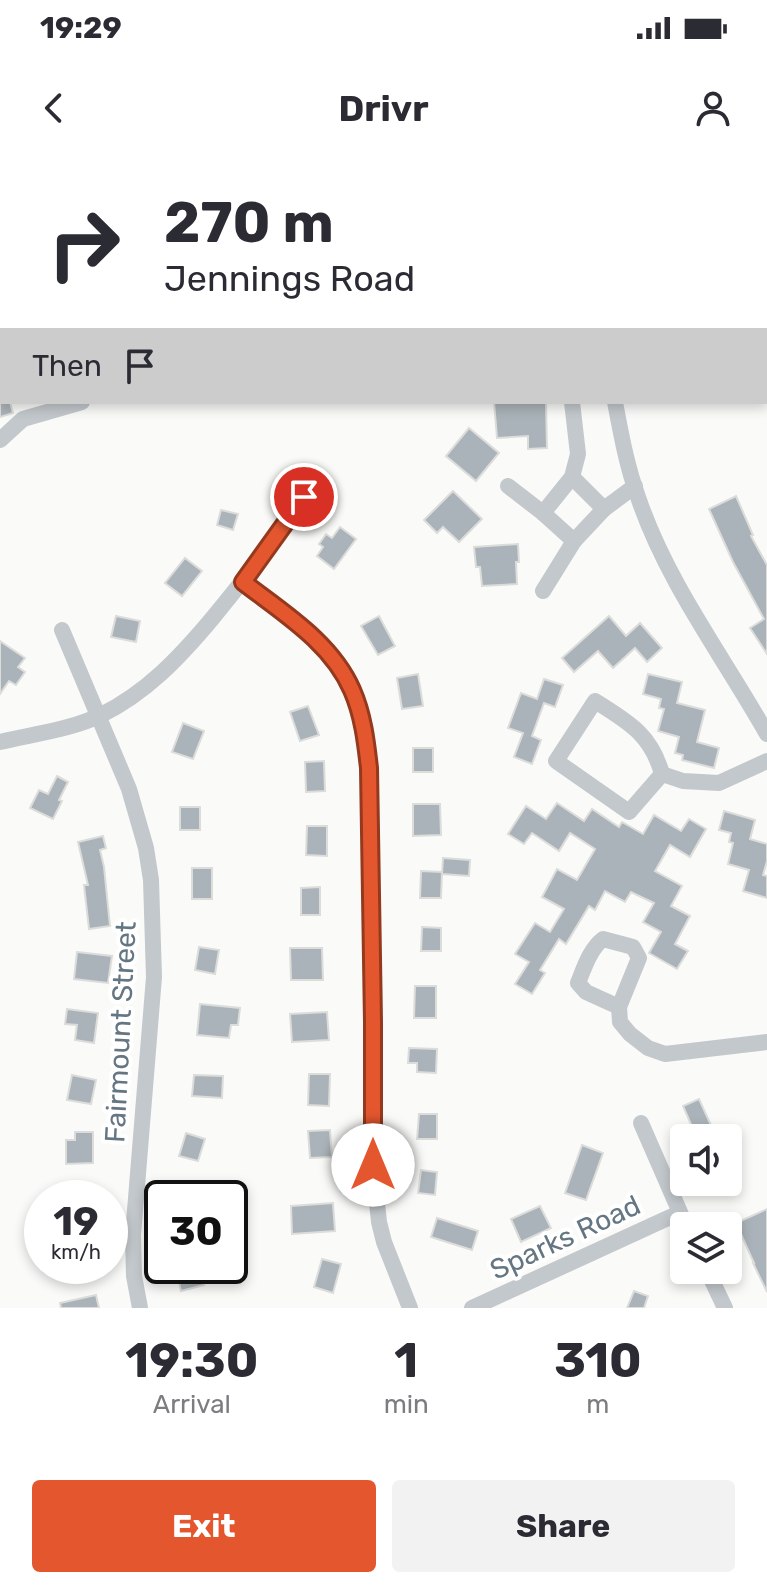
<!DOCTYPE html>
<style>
:root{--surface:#fff;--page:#f2f2f3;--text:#2b2b33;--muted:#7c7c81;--accent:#e4572e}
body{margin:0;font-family:Rubik,sans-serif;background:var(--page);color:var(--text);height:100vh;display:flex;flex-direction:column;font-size:30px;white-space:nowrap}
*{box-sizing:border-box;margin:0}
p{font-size:26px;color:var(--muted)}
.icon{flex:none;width:44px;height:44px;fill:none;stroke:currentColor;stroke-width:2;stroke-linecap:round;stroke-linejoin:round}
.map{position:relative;height:1148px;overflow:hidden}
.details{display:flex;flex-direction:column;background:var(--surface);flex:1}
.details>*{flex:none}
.hud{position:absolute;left:0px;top:0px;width:768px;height:244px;box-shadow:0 4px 12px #0003;background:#fff;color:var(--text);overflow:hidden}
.tools{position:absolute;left:670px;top:964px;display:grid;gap:16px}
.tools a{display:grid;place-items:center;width:72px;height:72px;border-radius:8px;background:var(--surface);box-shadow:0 4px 12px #0003;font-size:40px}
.speed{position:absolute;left:24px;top:1020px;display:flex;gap:16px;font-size:40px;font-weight:700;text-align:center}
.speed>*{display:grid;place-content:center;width:104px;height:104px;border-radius:50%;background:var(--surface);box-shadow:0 4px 12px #0003;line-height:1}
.speed small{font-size:20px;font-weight:400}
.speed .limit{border:4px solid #111;border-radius:12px;background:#fff;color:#111}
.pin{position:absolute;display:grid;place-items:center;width:68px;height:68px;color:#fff;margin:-34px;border:4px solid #fff;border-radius:50%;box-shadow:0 2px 8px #0007}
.me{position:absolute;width:88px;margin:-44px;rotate:0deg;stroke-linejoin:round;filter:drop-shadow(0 0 6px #0008)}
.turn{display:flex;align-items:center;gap:28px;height:168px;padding:0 32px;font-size:36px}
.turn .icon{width:104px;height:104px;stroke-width:2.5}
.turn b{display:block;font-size:56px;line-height:68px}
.then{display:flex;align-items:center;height:76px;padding:0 32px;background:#0003;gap:16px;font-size:30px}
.eta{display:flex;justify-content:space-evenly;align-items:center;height:136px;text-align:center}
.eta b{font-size:48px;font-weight:700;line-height:56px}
.action{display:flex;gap:16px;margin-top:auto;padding:16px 32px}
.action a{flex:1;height:92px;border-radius:8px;background:var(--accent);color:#fff;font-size:32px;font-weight:700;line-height:92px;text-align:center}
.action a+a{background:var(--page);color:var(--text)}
.status{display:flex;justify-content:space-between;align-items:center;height:56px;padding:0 40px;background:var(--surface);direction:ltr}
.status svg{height:22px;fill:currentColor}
header{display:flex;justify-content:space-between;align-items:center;height:104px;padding:0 32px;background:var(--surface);font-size:36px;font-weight:700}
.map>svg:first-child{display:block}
</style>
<div class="status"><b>19:29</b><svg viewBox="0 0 49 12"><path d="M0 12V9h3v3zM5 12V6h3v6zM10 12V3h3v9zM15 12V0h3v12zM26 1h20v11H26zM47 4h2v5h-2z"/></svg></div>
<header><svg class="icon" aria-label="back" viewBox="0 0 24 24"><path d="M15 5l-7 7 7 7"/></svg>Drivr<svg class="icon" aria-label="person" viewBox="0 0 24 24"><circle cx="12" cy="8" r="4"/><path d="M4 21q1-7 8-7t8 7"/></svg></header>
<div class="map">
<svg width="767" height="1148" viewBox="0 0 767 1148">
<rect width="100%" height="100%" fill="#fafaf8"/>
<g fill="#aab3b9" stroke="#dcdcda" stroke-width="2">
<polygon points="0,219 2,219 2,242 10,242 13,253 0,257"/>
<polygon points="494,242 546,242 547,288 528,289 528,276 497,278"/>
<polygon points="469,268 499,293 476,321 446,296"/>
<polygon points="453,331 482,359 459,382 443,367 437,373 424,360"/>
<polygon points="736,336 753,375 751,376 767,405 767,494 750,468 764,459 733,402 709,349"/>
<polygon points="221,350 238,354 233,370 217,365"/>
<polygon points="340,367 356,379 334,409 317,396 323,387 319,384 326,374 332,378"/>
<polygon points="518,384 519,402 516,402 517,424 482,426 480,407 476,407 474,387"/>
<polygon points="185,398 202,411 182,436 165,423"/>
<polygon points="116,456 140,461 136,482 111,477"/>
<polygon points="379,456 395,486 378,495 361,466"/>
<polygon points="609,456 626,476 640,463 662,488 647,502 635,488 613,508 598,491 574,512 562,498"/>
<polygon points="0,481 25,498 18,507 25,512 16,525 9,521 0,534"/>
<polygon points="418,514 423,546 402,549 397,518"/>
<polygon points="648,514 682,522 677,543 705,550 697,582 719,588 714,608 682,600 683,595 675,593 679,577 658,571 664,549 659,548 661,539 643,534"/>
<polygon points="544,519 563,525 555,547 544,543 532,576 541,580 532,604 514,597 523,573 508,568 521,533 537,539"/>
<polygon points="308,546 319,575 300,581 290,552"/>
<polygon points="183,563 204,571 193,599 172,592"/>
<rect x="413" y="588" width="20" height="24"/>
<polygon points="324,601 325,631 306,632 305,602"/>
<polygon points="57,616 68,622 59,640 62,641 53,659 30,648 39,630 48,634"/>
<polygon points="557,643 584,661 592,649 619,667 622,662 643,674 654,655 681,671 689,659 706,669 690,697 670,685 655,711 682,726 671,746 690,756 675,784 688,791 677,809 649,793 661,772 643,762 654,743 631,732 625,742 605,731 595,750 589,746 566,784 559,779 540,810 545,813 532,834 515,824 529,802 515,794 535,763 550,772 564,749 542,737 557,709 577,720 595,689 570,673 559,691 532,673 524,684 508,674 526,646 546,659"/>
<polygon points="413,644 440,644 441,675 413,676"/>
<rect x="180" y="647" width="20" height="23"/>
<polygon points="724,651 755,660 750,679 767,684 767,701 763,715 767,716 767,738 743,731 749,710 728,704 733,683 729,682 731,673 719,670"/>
<polygon points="307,666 327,666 327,696 306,695"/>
<polygon points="103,676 106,688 100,690 104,707 110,766 89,769 84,725 88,725 78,682"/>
<polygon points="443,698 470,700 469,716 442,714"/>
<rect x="192" y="708" width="20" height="31"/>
<polygon points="421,711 442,712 441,738 420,738"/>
<polygon points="320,727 320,755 301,755 301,728"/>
<polygon points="422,767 441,768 441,791 421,791"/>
<polygon points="199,787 219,790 215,814 195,810"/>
<polygon points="290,788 322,788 323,820 291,820"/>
<polygon points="77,792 112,796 108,823 74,819"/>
<polygon points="415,826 436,826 436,858 414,858"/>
<polygon points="200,844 240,848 238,865 231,865 229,878 197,875"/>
<polygon points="67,849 98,853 94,883 75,880 77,865 65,864"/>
<polygon points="327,852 329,880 292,882 290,854"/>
<polygon points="409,888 437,889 436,913 417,912 417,903 408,903"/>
<polygon points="309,914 330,914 329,946 308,945"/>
<polygon points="72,915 96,920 91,944 67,940"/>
<polygon points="194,915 223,916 222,938 192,936"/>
<polygon points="699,939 715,974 707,978 697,978 683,946"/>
<polygon points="419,954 437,954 437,979 417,979"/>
<polygon points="330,970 332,997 310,998 308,971"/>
<polygon points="75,972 93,972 93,1003 66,1004 66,980 75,980"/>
<polygon points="186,973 205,979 198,1001 179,996"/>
<polygon points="582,985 603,993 586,1040 565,1033"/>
<polygon points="421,1010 437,1012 435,1035 418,1033"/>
<polygon points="63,1024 104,1032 103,1038 60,1038"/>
<polygon points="333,1043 335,1071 292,1074 291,1046"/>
<polygon points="540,1046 551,1068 521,1082 511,1059"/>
<polygon points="767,1049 767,1132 753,1103 754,1103 736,1063"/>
<polygon points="437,1058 478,1071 472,1090 431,1077"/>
<polygon points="322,1099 341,1104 333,1133 314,1127"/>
<polygon points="175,1106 199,1106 204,1125 181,1131"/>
<polygon points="634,1131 648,1136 644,1148 627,1148"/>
<polygon points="96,1135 99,1148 61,1148 60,1143"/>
</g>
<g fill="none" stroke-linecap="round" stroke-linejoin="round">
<g stroke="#c3c8cc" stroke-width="16">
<polyline points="81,0 82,2"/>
<polyline points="645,0 649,2"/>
<polyline points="61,2 64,0"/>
<polyline points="621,2 622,0"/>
<polyline points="734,2 749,0"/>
<polyline points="0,39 2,38"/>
<polyline points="0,167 2,166"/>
<path d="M615,242C621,274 627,307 638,337C667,423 723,496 767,574"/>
<polyline points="0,280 23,259 82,242"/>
<polyline points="572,317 604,349"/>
<polyline points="508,326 543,353 574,381"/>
<polyline points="543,353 572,317 578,294 572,242"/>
<path d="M243,422C283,453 331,481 352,530C363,554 366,581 369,608L373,862V1005L379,1062L384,1082L410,1148"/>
<polyline points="543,431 574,381 604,349 635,326"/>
<polyline points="62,470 129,629 146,688 151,720 154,817 133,1075 134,1116 140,1148"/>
<path d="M595,541C628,562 651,574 662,614L629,652L556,601Z"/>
<path d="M0,582C33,574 70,570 101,555C146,533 179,498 211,460C244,420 275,380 304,337"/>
<polyline points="662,614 683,621 719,623 767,601"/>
<path d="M619,847L586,832L578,823C584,808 590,789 603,779L633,787L639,798L619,847L620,862L630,874L648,888L665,894L767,882"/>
<polyline points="641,963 686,1066"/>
<polyline points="707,1110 725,1148"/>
<polyline points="472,1148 679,1053"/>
</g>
</g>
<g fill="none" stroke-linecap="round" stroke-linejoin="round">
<defs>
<path id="route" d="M304,337L243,422C283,453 331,482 352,530C363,555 366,581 369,608L373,862V1005"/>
</defs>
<use href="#route" stroke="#94391e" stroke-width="20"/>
<use href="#route" stroke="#e4572e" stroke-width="14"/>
</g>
<g text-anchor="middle" stroke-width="8" stroke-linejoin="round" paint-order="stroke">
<g font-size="28" fill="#657683" stroke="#fff">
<text transform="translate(120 872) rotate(-87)" y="10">Fairmount Street</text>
<text transform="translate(565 1077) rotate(-25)" y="10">Sparks Road</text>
</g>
</g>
</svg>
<div class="tools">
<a><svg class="icon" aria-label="sound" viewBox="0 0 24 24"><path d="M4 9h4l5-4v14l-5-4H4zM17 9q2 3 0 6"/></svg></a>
<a><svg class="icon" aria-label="layers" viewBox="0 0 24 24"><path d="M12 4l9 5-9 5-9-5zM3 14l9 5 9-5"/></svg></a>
</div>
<div class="speed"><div>19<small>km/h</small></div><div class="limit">30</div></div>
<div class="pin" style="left:304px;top:337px;background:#d93025"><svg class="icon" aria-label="arrive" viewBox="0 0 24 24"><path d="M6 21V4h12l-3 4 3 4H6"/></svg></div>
<svg class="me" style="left:373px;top:1005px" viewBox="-20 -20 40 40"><circle r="19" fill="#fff"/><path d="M0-13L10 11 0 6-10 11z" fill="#e4572e"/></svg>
<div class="hud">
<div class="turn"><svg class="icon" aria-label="right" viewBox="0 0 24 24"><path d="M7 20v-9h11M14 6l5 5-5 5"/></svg><div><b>270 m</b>Jennings Road</div></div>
<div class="then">Then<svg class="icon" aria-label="arrive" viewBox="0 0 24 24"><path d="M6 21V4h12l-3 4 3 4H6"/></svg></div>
</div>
</div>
<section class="details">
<div class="eta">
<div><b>19:30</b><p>Arrival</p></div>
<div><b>1</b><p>min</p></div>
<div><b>310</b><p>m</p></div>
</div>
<div class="action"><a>Exit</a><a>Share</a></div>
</section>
